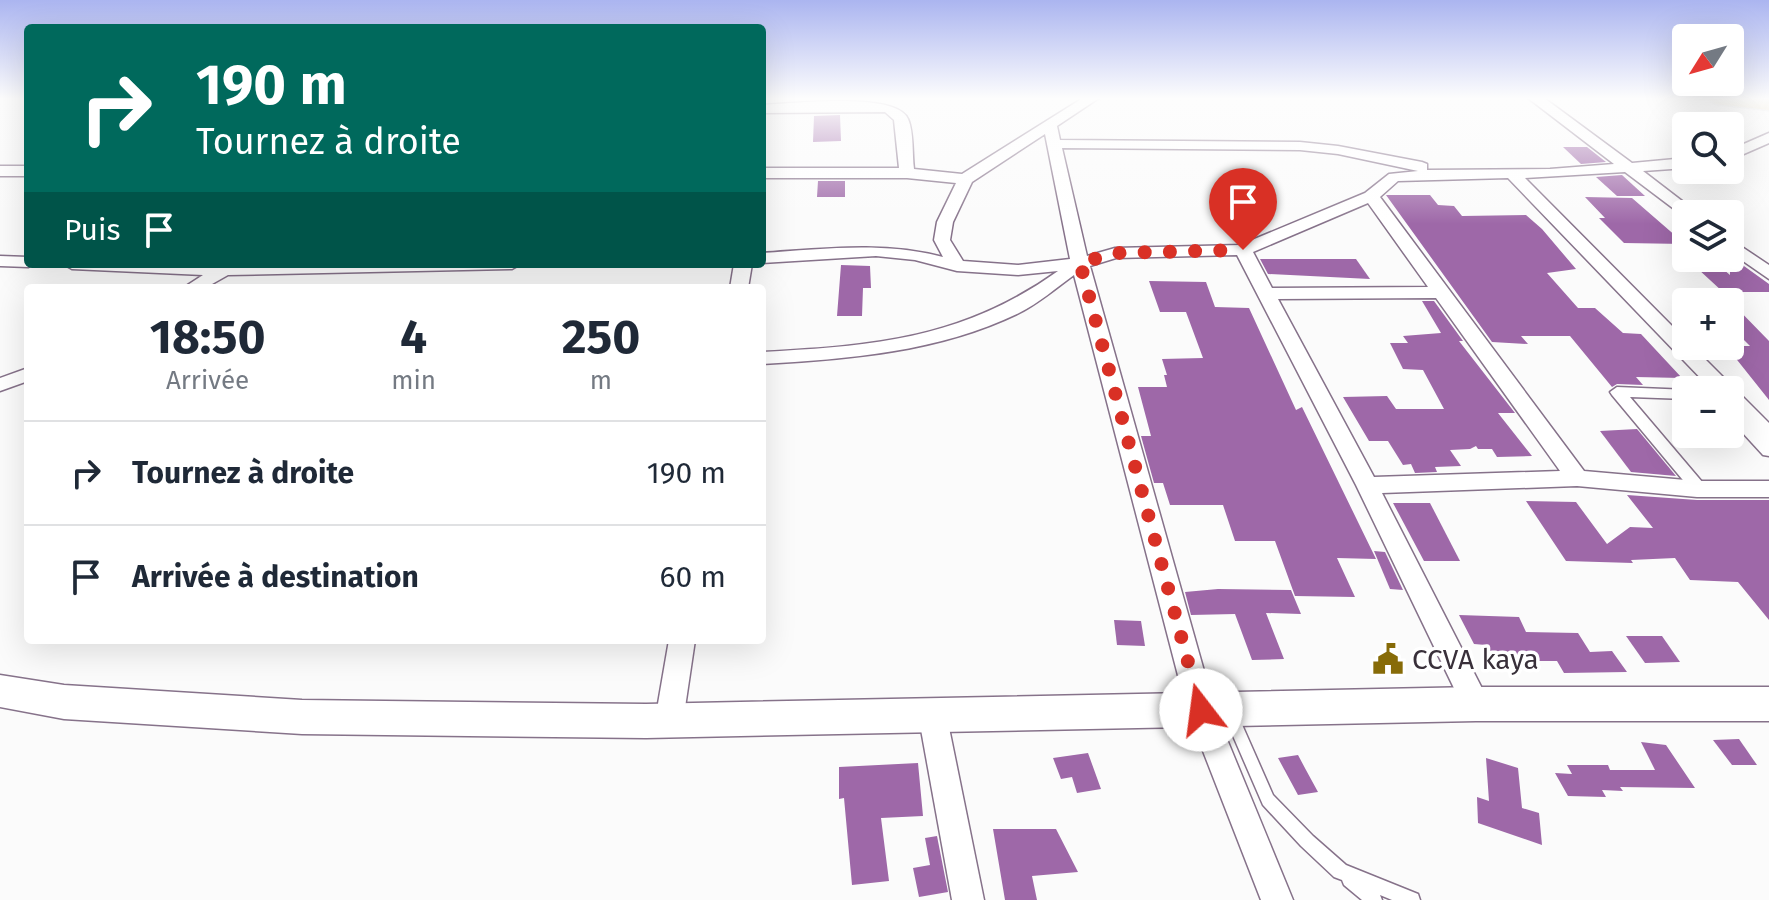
<!DOCTYPE html>
<html lang="fr">
<meta charset="utf-8">
<style>
:root{--surface:#fff;--page:#f6f6f7;--text:#1f2937;--muted:#747a83;--line:#e0e1e3}
body{margin:0;font-family:"Fira Sans",sans-serif;background:var(--page);color:var(--text);height:100vh;display:flex;flex-direction:column;font-size:30px;white-space:nowrap}
*{box-sizing:border-box;margin:0}
p{font-size:26px;color:var(--muted)}
.icon{flex:none;width:44px;height:44px;fill:none;stroke:currentColor;stroke-width:2;stroke-linecap:round;stroke-linejoin:round}
.map{position:relative;flex:1;overflow:hidden}
.drawer{position:absolute;left:24px;top:284px;width:742px;height:360px;display:flex;flex-direction:column;background:var(--surface);border-radius:8px;box-shadow:0 8px 32px #0002}
.drawer>*{flex:none}
.banner{position:absolute;left:24px;top:24px;width:742px;height:244px;border-radius:8px;box-shadow:0 8px 32px #0002;background:#00695c;color:#fff;overflow:hidden}
.needle{width:52px;rotate:233deg}
.tools{position:absolute;left:1672px;top:24px;display:grid;gap:16px}
.tools a{display:grid;place-items:center;width:72px;height:72px;border-radius:8px;background:var(--surface);box-shadow:0 8px 32px #0002;font-size:40px}
.pin{position:absolute;display:grid;place-items:center;width:68px;height:68px;color:#fff;margin:-82px -34px;border-radius:50% 50% 50% 0;rotate:-45deg;box-shadow:0 0 8px #0007}
.pin .icon{rotate:45deg}
.me{position:absolute;width:88px;margin:-44px;rotate:345deg;stroke-linejoin:round;filter:drop-shadow(0 0 6px #0008)}
.turn{display:flex;align-items:center;gap:28px;height:168px;padding:0 40px;font-size:36px}
.turn .icon{width:104px;height:104px;stroke-width:2.5}
.turn b{display:block;font-size:56px;line-height:68px}
.then{display:flex;align-items:center;height:76px;padding:0 40px;background:#0003;gap:16px;font-size:30px}
.eta{display:flex;justify-content:space-evenly;align-items:center;height:136px;text-align:center}
.eta b{font-size:48px;font-weight:700;line-height:56px}
ul{padding:0;list-style:none}
li{display:flex;align-items:center;gap:24px;height:104px;padding:0 40px;border-top:2px solid var(--line)}
li div{flex:1}
li b{display:block;font-size:30px}
li em{font-style:normal}
.map>svg:first-child{display:block}
</style>
<div class="map">
<svg width="1769" height="900" viewBox="0 0 1769 900">
<rect width="100%" height="100%" fill="#fbfbfb"/>
<g fill="#9e68a8">
<polygon points="840,115 841,141 813,142 814,116"/>
<polygon points="1563,147 1587,147 1606,162 1581,164"/>
<polygon points="1622,175 1645,196 1617,196 1596,177"/>
<polygon points="818,181 845,181 845,197 817,197"/>
<polygon points="1386,195 1430,195 1438,205 1454,206 1462,216 1526,215 1542,229 1576,269 1547,273 1578,308 1595,308 1623,333 1641,334 1682,378 1636,377 1643,385 1617,384 1612,387 1570,336 1521,336 1528,344 1492,342"/>
<polygon points="1585,197 1632,198 1685,244 1624,243 1599,218 1605,218"/>
<polygon points="1730,256 1769,284 1769,292 1723,292 1685,257 1710,258 1730,275"/>
<polygon points="1260,259 1356,259 1370,279 1268,274"/>
<polygon points="841,265 870,266 871,288 863,288 862,316 837,316"/>
<polygon points="1149,281 1206,282 1215,307 1249,308 1296,410 1302,407 1376,559 1337,558 1355,597 1295,596 1275,541 1235,541 1223,505 1170,505 1163,483 1154,483 1141,436 1151,436 1138,387 1167,387 1164,375 1167,375 1162,359 1203,358 1186,312 1160,312"/>
<polygon points="1422,301 1434,301 1463,341 1459,341 1515,413 1498,413 1532,456 1497,457 1492,449 1478,449 1476,446 1470,449 1450,450 1461,466 1435,467 1437,472 1415,473 1411,464 1403,465 1388,441 1369,441 1343,397 1387,396 1396,409 1444,409 1423,370 1403,369 1390,343 1408,343 1403,336 1441,333"/>
<polygon points="1730,301 1769,341 1769,400 1726,346 1750,346 1730,326"/>
<polygon points="1637,429 1676,476 1631,472 1600,431"/>
<polygon points="1627,495 1697,500 1769,500 1769,620 1738,582 1690,580 1675,558 1631,560 1633,563 1566,561 1526,501 1576,502 1607,544 1630,527 1653,528"/>
<polygon points="1393,503 1430,503 1460,561 1424,561"/>
<polygon points="1374,551 1385,552 1403,590 1390,589"/>
<polygon points="1218,589 1291,590 1301,614 1266,613 1284,659 1252,660 1235,614 1191,615 1185,592"/>
<polygon points="1459,615 1519,617 1526,632 1578,633 1590,652 1612,651 1627,672 1564,673 1557,661 1509,661 1507,657 1492,657 1486,645 1474,644"/>
<polygon points="1114,620 1141,621 1145,646 1117,645"/>
<polygon points="1626,636 1662,636 1680,662 1645,663"/>
<polygon points="1739,739 1757,765 1732,765 1713,740"/>
<polygon points="1641,742 1666,745 1695,788 1620,787 1623,791 1602,790 1606,797 1568,796 1555,773 1572,774 1567,765 1608,765 1610,770 1655,770"/>
<polygon points="1088,753 1101,789 1077,793 1072,777 1061,779 1053,758"/>
<polygon points="1298,755 1306,770 1318,792 1298,795 1278,758"/>
<polygon points="1486,758 1518,768 1522,808 1539,813 1542,845 1478,823 1477,797 1489,801"/>
<polygon points="918,763 923,816 881,818 889,881 852,885 844,798 839,799 839,767"/>
<polygon points="993,829 1056,829 1078,872 1032,876 1037,900 1005,900"/>
<polygon points="937,836 948,892 919,897 913,868 930,865 925,838"/>
</g>
<g fill="none" stroke-linecap="round" stroke-linejoin="round">
<defs>
<polygon id="service" points="1231,709 1236,711 1273,795 1313,836 1346,865 1418,894 1420,900 1392,900 1380,895 1382,900 1362,900 1344,885 1342,880 1334,877 1301,846 1263,805 1224,715 1226,711"/>
<g id="pedestrian">
<polygon points="1617,387 1689,390 1686,390 1686,399 1630,397 1703,483 1714,485 1716,489 1714,493 1691,493 1687,485 1612,395 1610,392"/>
<polygon points="1730,405 1735,406 1769,441 1769,456 1763,455 1730,419"/>
</g>
<g id="minor">
<path d="M1083,98H1099L1057,126L1060,140L1300,142L1338,146L1422,162L1427,164V170L1550,169L1614,164L1528,98H1544L1632,163L1686,158V168L1643,171L1699,214H1686V218L1625,172L1525,178L1686,340V346H1692L1769,423V443L1761,441L1730,408V390H1712L1508,178L1398,181L1380,197L1584,471L1697,481H1769V497H1697L1577,486L1382,493L1490,704L1486,713L1476,716L1466,713L1356,485L1237,255L1116,258L1090,266L1215,710L1293,900H1261L1187,710L1074,275C1056,288 1039,303 1019,313C939,352 849,359 762,364V352C875,346 963,339 1058,271L1018,275L957,271L915,260L876,256L762,263V253C823,249 883,241 943,257L934,240L937,222L956,183L907,178H762V168H899L894,120L885,112L762,113V105C790,104 896,91 908,119C914,132 912,155 914,169L962,174ZM1045,134L1070,259L1018,265L963,261L950,240L953,222L972,182ZM1062,148L1300,150L1338,154L1418,171L1389,174L1365,193L1240,245L1115,248L1087,256ZM1368,203L1428,287L1272,288L1253,252ZM1436,298L1560,471L1374,477L1278,299Z"/>
<polygon points="1769,133 1769,143 1730,160 1730,150"/>
<rect x="0" y="166" width="28" height="10"/>
<polygon points="1730,239 1769,265 1769,279 1730,252"/>
<polygon points="0,256 28,257 28,264 35,264 28,267 0,266"/>
<polygon points="63,264 521,264 512,269 228,275 205,288 183,288 203,275 72,269"/>
<polygon points="734,264 752,264 748,288 730,288"/>
<polygon points="28,368 28,381 0,391 0,378"/>
<polygon points="669,640 695,640 683,721 679,730 669,734 659,730 655,721"/>
<polygon points="932,701 942,704 946,713 984,900 952,900 918,713 922,704"/>
</g>
<polygon id="secondary" points="0,675 64,685 302,700 646,704 1476,687 1769,687 1769,721 1476,721 646,738 302,734 64,719 0,707"/>
<polygon id="primary" points="1706,98 1769,98 1769,110 1716,104"/>
</defs>
<use href="#service" stroke="#86728a" stroke-width="3"/>
<use href="#pedestrian" stroke="#86728a" stroke-width="3"/>
<use href="#minor" stroke="#86728a" stroke-width="3"/>
<use href="#secondary" stroke="#86728a" stroke-width="3"/>
<use href="#primary" stroke="#d7d6d8" stroke-width="3"/>
<use href="#service" fill="#fff" fill-rule="evenodd"/>
<use href="#pedestrian" fill="#fff" fill-rule="evenodd"/>
<use href="#minor" fill="#fff" fill-rule="evenodd"/>
<use href="#secondary" fill="#fff" fill-rule="evenodd"/>
<use href="#primary" fill="#d7c693" fill-rule="evenodd"/>
</g>
<linearGradient id="sky" x2="0" y2="1"><stop stop-color="#abb5f0"/><stop offset="0.44" stop-color="#fdfdfd"/><stop offset="1" stop-color="#fdfdfd" stop-opacity="0"/></linearGradient>
<rect width="1769" height="224" fill="url(#sky)"/>
<g fill="none" stroke-linecap="round" stroke-linejoin="round">
<polyline stroke="#d93025" stroke-width="14" stroke-dasharray="0 25.2" points="1201,710 1080,263 1115,253 1243,250"/>
</g>
<defs>
<symbol id="civic-bare" viewBox="-9 -9 18 18"><path d="M-.6-6.5H3V-4.5H.6V-3L4-1V1h2V6H-6V1h2V-1L-.6-3ZM-1.2 2.5V6h2.4V2.5Z" fill="#876b08" stroke="#fff" stroke-width="2.5" paint-order="stroke"/></symbol>
</defs>
<g fill-rule="evenodd">
<use href="#civic-bare" x="1366" y="637" width="44" height="44"/>
</g>
<g text-anchor="middle" stroke-width="7" stroke-linejoin="round" paint-order="stroke">
<g font-size="28" fill="#39303a" stroke="#fff" text-anchor="start">
<text x="1412" y="669">CCVA kaya</text>
</g>
</g>
</svg>
<div class="tools">
<a><svg class="needle" viewBox="-14 -14 28 28"><path d="M0-13l5 13h-10z" fill="#e53935"/><path d="M0 13l5-13h-10z" fill="#747a83"/></svg></a>
<a><svg class="icon" aria-label="search" viewBox="0 0 24 24"><circle cx="10" cy="10" r="6"/><path d="M15 15l6 6"/></svg></a>
<a><svg class="icon" aria-label="layers" viewBox="0 0 24 24"><path d="M12 4l9 5-9 5-9-5zM3 14l9 5 9-5"/></svg></a>
<a>+</a>
<a>−</a>
</div>
<div class="pin" style="left:1243px;top:250px;background:#d93025"><svg class="icon" aria-label="arrive" viewBox="0 0 24 24"><path d="M6 21V4h12l-3 4 3 4H6"/></svg></div>
<svg class="me" style="left:1201px;top:710px" viewBox="-20 -20 40 40"><circle r="19" fill="#fff"/><path d="M0-13L10 11 0 6-10 11z" fill="#d93025"/></svg>
<div class="banner">
<div class="turn"><svg class="icon" aria-label="right" viewBox="0 0 24 24"><path d="M7 20v-9h11M14 6l5 5-5 5"/></svg><div><b>190 m</b>Tournez à droite</div></div>
<div class="then">Puis<svg class="icon" aria-label="arrive" viewBox="0 0 24 24"><path d="M6 21V4h12l-3 4 3 4H6"/></svg></div>
</div>
<section class="drawer">
<div class="eta">
<div><b>18:50</b><p>Arrivée</p></div>
<div><b>4</b><p>min</p></div>
<div><b>250</b><p>m</p></div>
</div>
<ul>
<li><svg class="icon" aria-label="right" viewBox="0 0 24 24"><path d="M7 20v-9h11M14 6l5 5-5 5"/></svg><div><b>Tournez à droite</b></div><em>190 m</em></li>
<li><svg class="icon" aria-label="arrive" viewBox="0 0 24 24"><path d="M6 21V4h12l-3 4 3 4H6"/></svg><div><b>Arrivée à destination</b></div><em>60 m</em></li>
</ul>
</section>
</div>
